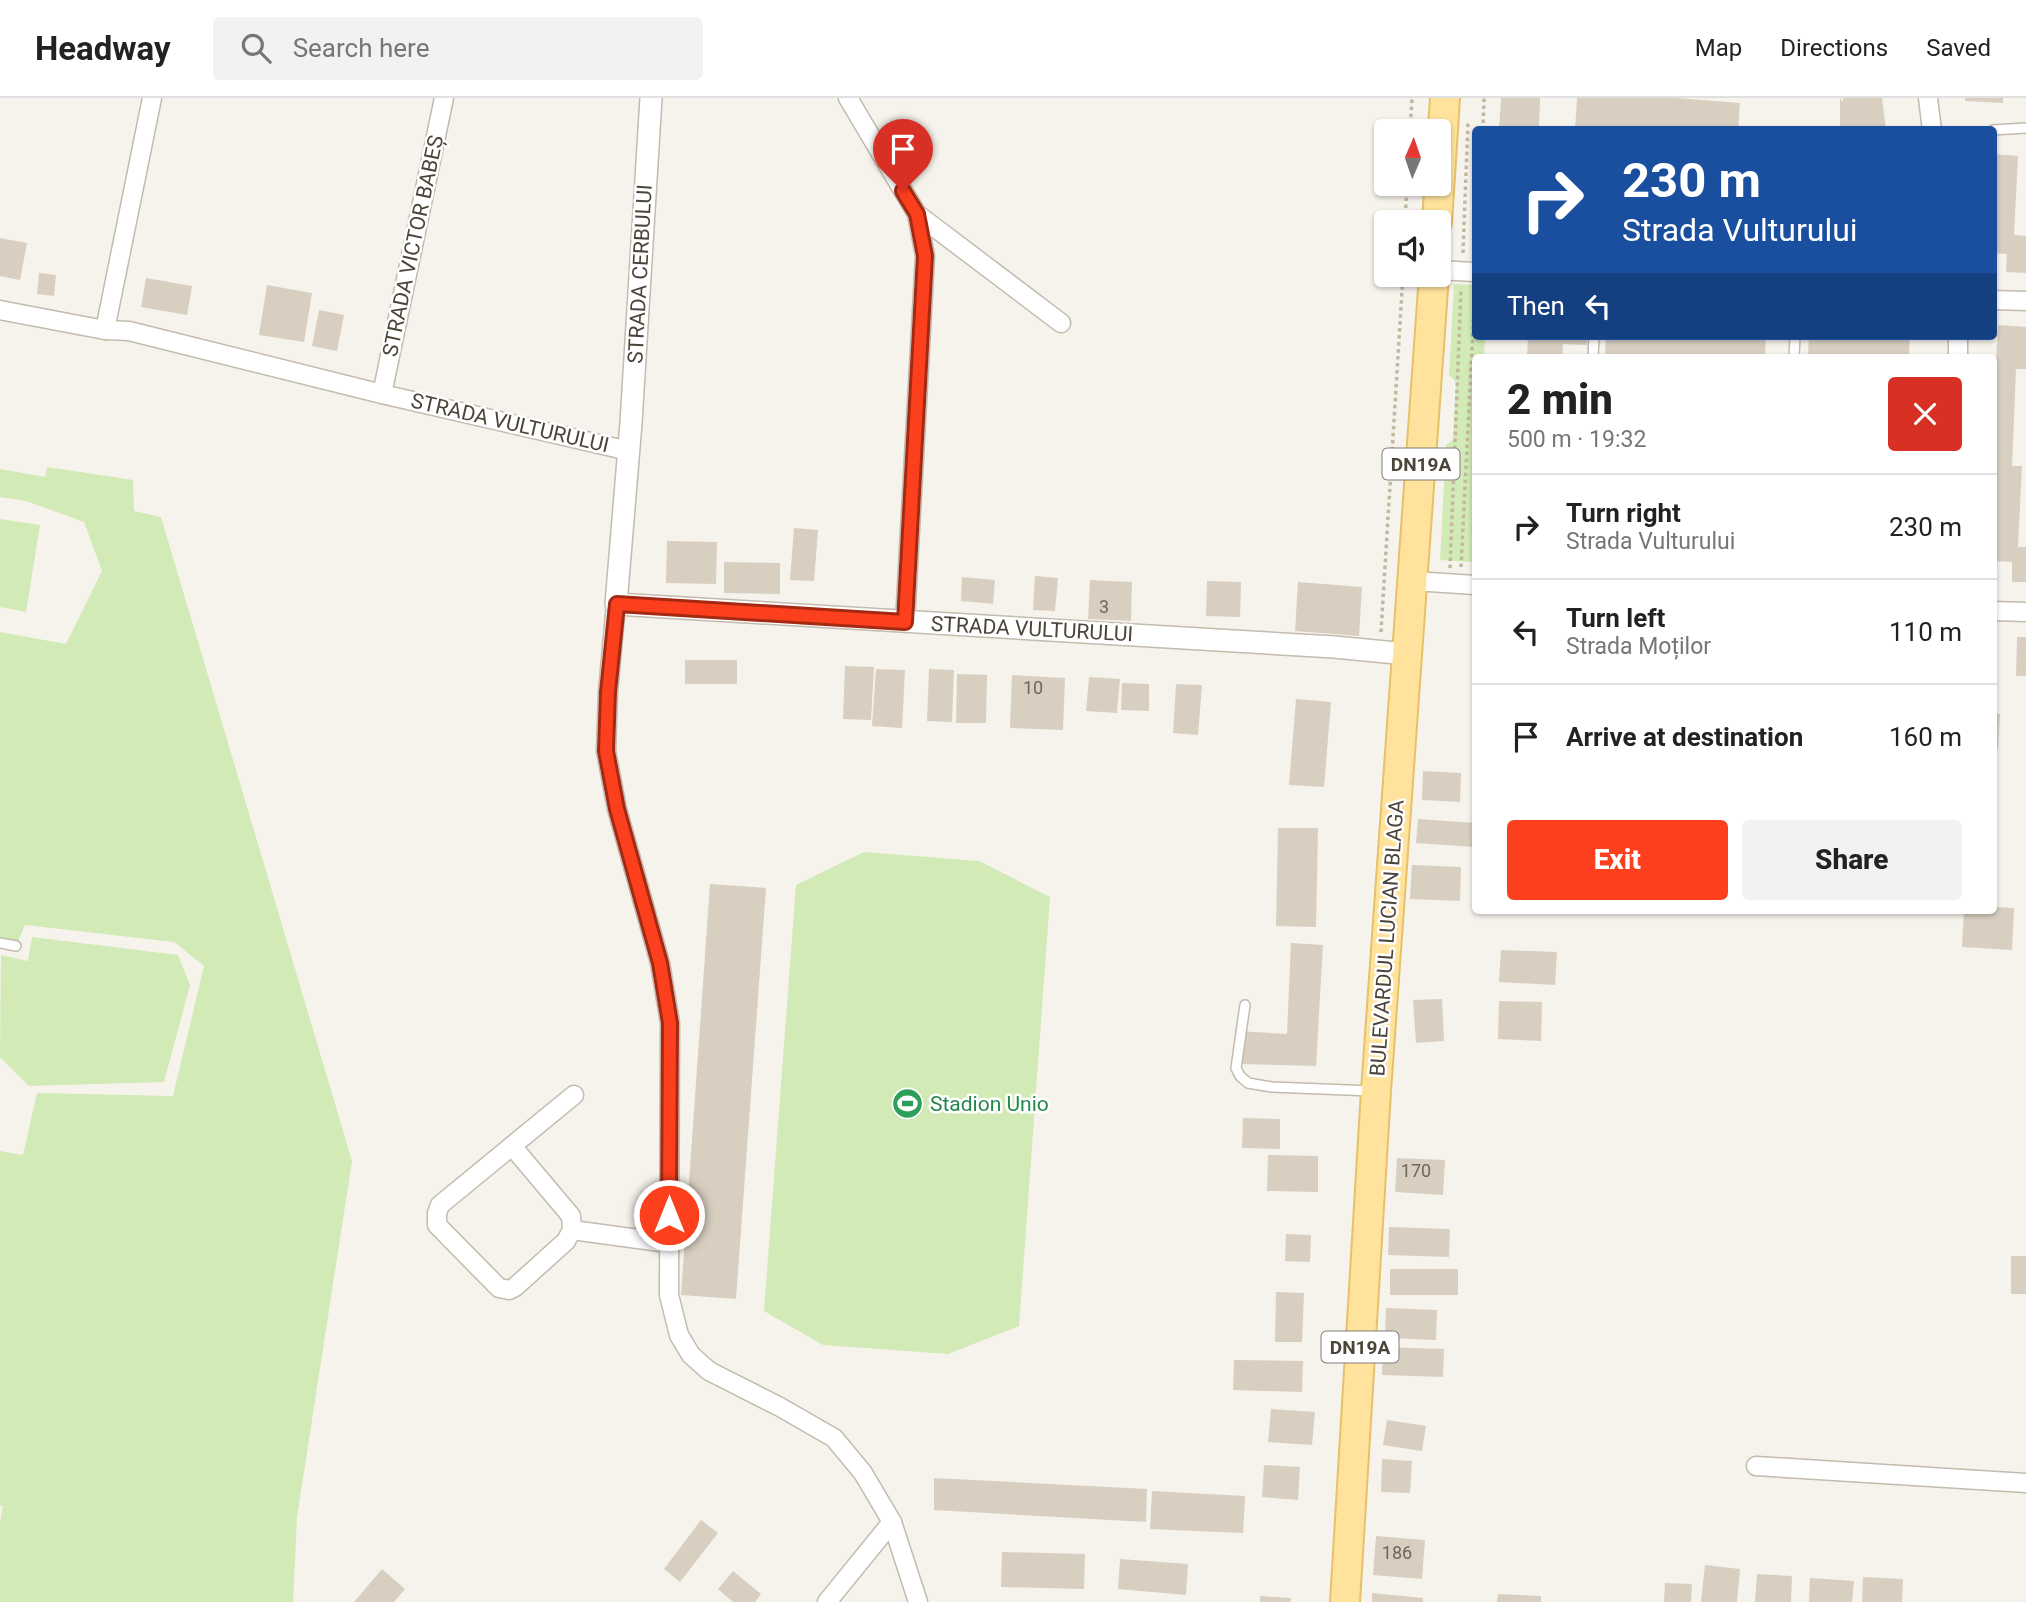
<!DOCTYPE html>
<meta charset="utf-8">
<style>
:root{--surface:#fff;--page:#f2f2f2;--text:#222;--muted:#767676;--line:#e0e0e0;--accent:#fc3f1d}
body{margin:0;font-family:Roboto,sans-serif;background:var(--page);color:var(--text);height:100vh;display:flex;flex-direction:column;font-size:26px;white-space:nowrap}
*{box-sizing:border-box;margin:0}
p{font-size:23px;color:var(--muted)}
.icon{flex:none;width:38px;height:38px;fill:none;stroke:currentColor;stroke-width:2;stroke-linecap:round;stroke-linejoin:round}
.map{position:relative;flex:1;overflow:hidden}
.side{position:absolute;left:1472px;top:256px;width:525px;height:560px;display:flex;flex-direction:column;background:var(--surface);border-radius:7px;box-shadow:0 2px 5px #0004}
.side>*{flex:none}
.guide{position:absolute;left:1472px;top:28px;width:525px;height:214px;border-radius:7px;box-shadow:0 2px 5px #0004;background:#1a4fa0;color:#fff;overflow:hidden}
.needle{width:46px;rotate:2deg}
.fabs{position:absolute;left:1374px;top:21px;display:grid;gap:14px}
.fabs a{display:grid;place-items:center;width:77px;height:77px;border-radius:7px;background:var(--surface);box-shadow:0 2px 5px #0004;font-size:35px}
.pin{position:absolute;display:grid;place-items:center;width:60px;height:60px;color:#fff;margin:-72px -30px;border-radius:50% 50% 50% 0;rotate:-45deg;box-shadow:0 0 7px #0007}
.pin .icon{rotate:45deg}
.me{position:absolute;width:77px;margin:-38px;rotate:0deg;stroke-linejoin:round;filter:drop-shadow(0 0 5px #0008)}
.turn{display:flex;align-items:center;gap:24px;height:147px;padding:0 35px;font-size:32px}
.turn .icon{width:91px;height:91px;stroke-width:2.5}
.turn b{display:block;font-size:49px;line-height:60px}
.then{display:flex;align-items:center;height:66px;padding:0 35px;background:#0003;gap:14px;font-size:26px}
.round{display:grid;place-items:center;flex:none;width:74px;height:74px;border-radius:7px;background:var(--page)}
.summary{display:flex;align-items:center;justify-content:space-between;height:119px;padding:0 35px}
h1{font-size:42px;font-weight:800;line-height:52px}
.cta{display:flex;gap:14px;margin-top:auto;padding:14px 35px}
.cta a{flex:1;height:80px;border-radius:7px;background:var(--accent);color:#fff;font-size:28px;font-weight:800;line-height:80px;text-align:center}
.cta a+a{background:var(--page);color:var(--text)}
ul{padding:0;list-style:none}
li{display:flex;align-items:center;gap:21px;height:105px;padding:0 35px;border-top:2px solid var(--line)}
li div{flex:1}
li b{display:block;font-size:26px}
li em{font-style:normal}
header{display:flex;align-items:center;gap:42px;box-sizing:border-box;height:98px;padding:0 35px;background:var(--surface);border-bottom:2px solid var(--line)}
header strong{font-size:33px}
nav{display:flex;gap:38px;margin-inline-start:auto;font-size:24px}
.search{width:490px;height:63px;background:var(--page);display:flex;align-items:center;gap:18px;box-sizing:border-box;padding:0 24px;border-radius:7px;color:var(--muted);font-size:26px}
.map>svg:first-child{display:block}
</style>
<header>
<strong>Headway</strong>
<div class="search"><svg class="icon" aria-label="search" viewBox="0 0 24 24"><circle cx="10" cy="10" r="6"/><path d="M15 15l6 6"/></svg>Search here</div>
<nav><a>Map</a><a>Directions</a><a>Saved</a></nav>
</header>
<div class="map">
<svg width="2026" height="1504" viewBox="0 0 2026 1504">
<rect width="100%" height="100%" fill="#f6f3ec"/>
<g fill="#d2eab5">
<polygon points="1454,186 1475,187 1475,238 1485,238 1484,259 1475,259 1473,464 1440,462 1446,347 1453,342 1456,284 1449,277"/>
<polygon points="47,369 133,382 134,413 161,419 352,1063 297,1419 293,1504 0,1504 0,1425 3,1408 0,1408 0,1053 23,1057 37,995 173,998 204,868 174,844 25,827 16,848 0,845 0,534 66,546 102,473 84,424 26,403 0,399 0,371 45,379"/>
<polygon points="0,421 40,427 26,514 0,509"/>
<polygon points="864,754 979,763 1050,799 1019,1228 948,1256 823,1247 764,1213 796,787"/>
<polygon points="32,839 178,857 190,887 164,984 29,988 0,959 1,857 28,863"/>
</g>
<g fill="#d8cfc1">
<polygon points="1501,0 1540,0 1539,32 1499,32"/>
<polygon points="1577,0 1677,0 1740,5 1738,32 1575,32"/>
<polygon points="1840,0 1843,4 1843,0 1882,0 1886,32 1840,32"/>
<polygon points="1965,0 2003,0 2003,5 1965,3"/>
<polygon points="1993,56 2018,58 2014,137 2026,138 2026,175 2006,174 2007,156 1993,155"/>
<polygon points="0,140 27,145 20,182 0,178"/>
<polygon points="39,175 56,177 54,198 37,196"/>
<polygon points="146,180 192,188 187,217 141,209"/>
<polygon points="267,187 312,195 304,244 259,237"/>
<polygon points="319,212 344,217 337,253 312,248"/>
<polygon points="1998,227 2026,229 2026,271 2016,271 2012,368 2022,368 2018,449 2026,449 2026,484 2012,484 2012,464 1993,463 1993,263 1996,263"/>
<polygon points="1528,238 1587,238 1587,247 1563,246 1562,259 1527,259"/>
<polygon points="1606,238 1766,238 1765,259 1605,259"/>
<polygon points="1809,238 1910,238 1909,256 1927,257 1927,259 1808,256"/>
<polygon points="794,430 818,432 814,483 790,482"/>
<polygon points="667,443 717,444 716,486 666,485"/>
<polygon points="724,464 780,465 780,496 724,495"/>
<polygon points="1035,478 1058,480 1055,513 1033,512"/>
<polygon points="962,479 995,482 993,506 961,503"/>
<polygon points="1090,482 1132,484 1131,523 1088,521"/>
<polygon points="1207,483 1241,484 1240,519 1206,518"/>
<polygon points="1298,484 1362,489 1359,538 1295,533"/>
<polygon points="2017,539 2026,539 2026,578 2016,578"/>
<rect x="685" y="562" width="52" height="24"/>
<polygon points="845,568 874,569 871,622 843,621"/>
<polygon points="876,571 905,572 902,630 872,628"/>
<polygon points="929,571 954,572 952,624 927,623"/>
<polygon points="957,576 987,577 986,625 956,625"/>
<polygon points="1012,577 1065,580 1063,632 1010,630"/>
<polygon points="1089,579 1120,581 1117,615 1086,613"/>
<polygon points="1122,585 1149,586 1149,613 1121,612"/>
<polygon points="1176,586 1202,587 1198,637 1173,635"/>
<polygon points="1296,601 1331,604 1324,689 1289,687"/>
<polygon points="1993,616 2000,616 1998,651 1993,651"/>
<polygon points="1423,673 1461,675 1460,704 1422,702"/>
<polygon points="1418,721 1475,725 1474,749 1416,745"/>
<polygon points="1278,730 1318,730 1316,829 1276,828"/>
<polygon points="1412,767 1461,769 1460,803 1410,801"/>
<polygon points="710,786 766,790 736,1201 681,1197"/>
<polygon points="1993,809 2014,810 2012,852 1962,849 1964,812 1993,812"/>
<polygon points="1291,845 1323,847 1316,968 1238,966 1238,933 1287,936"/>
<polygon points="1501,852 1557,854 1555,887 1499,884"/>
<polygon points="1442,901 1444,943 1416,945 1413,902"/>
<polygon points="1499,903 1542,904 1541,943 1498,941"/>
<polygon points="1243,1020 1280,1021 1280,1051 1242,1050"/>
<polygon points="1268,1057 1318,1058 1318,1094 1267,1093"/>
<polygon points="1397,1060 1445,1062 1443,1097 1395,1094"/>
<polygon points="1389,1129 1450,1131 1449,1159 1388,1157"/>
<polygon points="1286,1136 1311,1137 1310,1164 1285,1163"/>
<rect x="2011" y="1158" width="15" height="38"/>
<rect x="1390" y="1171" width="68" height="26"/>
<polygon points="1276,1194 1304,1195 1302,1244 1275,1244"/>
<polygon points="1386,1210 1437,1212 1436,1242 1385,1240"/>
<polygon points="1383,1249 1444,1251 1443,1279 1382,1277"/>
<polygon points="1234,1262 1303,1263 1302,1294 1233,1292"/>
<polygon points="1271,1311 1315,1314 1312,1347 1268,1344"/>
<polygon points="1387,1322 1426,1328 1422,1353 1383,1347"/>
<polygon points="1382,1361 1412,1363 1410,1395 1381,1394"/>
<polygon points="1264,1367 1300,1369 1298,1402 1262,1399"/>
<polygon points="934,1380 1147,1391 1146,1424 934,1412"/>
<polygon points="1152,1393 1245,1398 1243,1435 1150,1431"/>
<polygon points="701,1422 718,1435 680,1484 664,1471"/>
<polygon points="1376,1438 1425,1442 1422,1481 1373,1477"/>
<polygon points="1002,1454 1085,1456 1084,1491 1001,1489"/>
<polygon points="1120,1461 1188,1466 1186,1497 1118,1491"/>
<polygon points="1705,1467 1740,1471 1737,1504 1701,1504"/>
<polygon points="382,1471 405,1491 394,1504 354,1504"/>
<polygon points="733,1473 761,1496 755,1504 733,1504 718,1491"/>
<polygon points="1757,1476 1792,1478 1791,1504 1755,1504"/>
<polygon points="1863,1479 1903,1481 1902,1504 1862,1504"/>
<polygon points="1810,1480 1854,1483 1852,1504 1809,1504"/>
<polygon points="1665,1485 1692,1486 1691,1504 1664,1504"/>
<polygon points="1372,1495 1423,1500 1423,1504 1372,1504"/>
<polygon points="1498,1496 1541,1498 1541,1504 1497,1504"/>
<polygon points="1260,1498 1291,1500 1290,1504 1260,1504"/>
</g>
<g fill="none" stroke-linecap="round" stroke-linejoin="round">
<defs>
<g id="service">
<polyline points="1993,32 2026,30"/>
<polyline points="1593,259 1594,238"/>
<polyline points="1794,259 1795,238"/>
<polyline points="0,845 16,848"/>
<polyline points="1245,907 1236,970 1240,978 1248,985 1272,989 1372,993"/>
</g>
<g id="minor">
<polyline points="848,0 917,116 925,158 905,524"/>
<polyline points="1928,0 1932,32"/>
<polyline points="917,116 1061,225"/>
<polyline points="1438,172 1475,174"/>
<polyline points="1993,202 2026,203"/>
<polyline points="0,212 105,232 129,233 382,296 629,353"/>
<polyline points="105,232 152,0"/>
<polyline points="1958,238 1958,259"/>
<polyline points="382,296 444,0"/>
<polyline points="1413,483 1475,487"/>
<polyline points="616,506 608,594 606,653 617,711 660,865 670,925 669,1197 679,1237 691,1257 709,1273 780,1309 834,1340 863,1375 892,1424 918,1504"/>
<polyline points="1993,513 2026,514"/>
<polyline points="574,997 440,1107 437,1115 437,1127 499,1190 509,1192 515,1189 566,1143 572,1132 668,1145"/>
<polyline points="512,1048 571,1118 572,1132"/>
<polyline points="1756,1368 2026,1385"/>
<polyline points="827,1504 892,1424"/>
</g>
<polyline id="tertiary" points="651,0 631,325 616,506 1334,549 1407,556"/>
<g id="primary">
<polyline points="1437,124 1445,0"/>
<polyline points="1345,1504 1376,993 1434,177"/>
</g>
</defs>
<use href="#service" stroke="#c2bbae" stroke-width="12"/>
<use href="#minor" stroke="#c2bbae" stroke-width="21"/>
<use href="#tertiary" stroke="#c2bbae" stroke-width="24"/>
<use href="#primary" stroke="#e6c16a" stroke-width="32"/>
<g stroke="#c4b79f" stroke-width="3.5" stroke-dasharray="3.5 3.5" stroke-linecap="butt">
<polyline points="1483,32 1484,0"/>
<polyline points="1410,33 1412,0"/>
<polyline points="1405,124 1407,86"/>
<polyline points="1463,155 1468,23"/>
<polyline points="1461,469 1475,190"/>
<polyline points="1450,470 1461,191"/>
<polyline points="1381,534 1403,177"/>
</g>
<use href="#service" stroke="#fff" stroke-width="9"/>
<use href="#minor" stroke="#fff" stroke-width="18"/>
<use href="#tertiary" stroke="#fff" stroke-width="21"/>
<use href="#primary" stroke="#ffe39c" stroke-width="28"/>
</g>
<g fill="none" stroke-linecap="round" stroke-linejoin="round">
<defs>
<polyline id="route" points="669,1117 670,925 660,865 617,711 606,653 608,594 617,506 905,524 925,158 917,116 903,93"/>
</defs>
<use href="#route" stroke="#a42913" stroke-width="18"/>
<use href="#route" stroke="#fc3f1d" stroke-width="12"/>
</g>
<defs>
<symbol id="stadium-disc" viewBox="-11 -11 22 22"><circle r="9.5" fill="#2e9e5b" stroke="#fff"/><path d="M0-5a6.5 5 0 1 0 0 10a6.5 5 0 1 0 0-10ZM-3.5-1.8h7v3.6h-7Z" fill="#fff"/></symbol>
</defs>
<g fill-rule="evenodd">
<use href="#stadium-disc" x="890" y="988" width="35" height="35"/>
</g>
<g text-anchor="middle" stroke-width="5" stroke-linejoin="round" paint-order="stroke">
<g font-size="18" fill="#6e675b">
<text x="1104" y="515">3</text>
<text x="1033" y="596">10</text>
<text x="1416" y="1079">170</text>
<text x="1397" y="1461">186</text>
</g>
<g fill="#fff" stroke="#817c74" stroke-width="2">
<rect x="1382.5" y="350.5" width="77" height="31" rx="5"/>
<rect x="1321.5" y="1233.5" width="77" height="31" rx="5"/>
</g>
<g font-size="19" font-weight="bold" fill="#4b4439">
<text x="1421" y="373">DN19A</text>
<text x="1360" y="1256">DN19A</text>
</g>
<g font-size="21" fill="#4b4439" stroke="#fff">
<text transform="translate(413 148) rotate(-78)" y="7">STRADA VICTOR BABEȘ</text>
<text transform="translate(640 176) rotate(-87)" y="7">STRADA CERBULUI</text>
<text transform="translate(510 325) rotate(13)" y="7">STRADA VULTURULUI</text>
<text transform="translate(1032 531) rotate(3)" y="7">STRADA VULTURULUI</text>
<text transform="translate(1387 840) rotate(-86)" y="7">BULEVARDUL LUCIAN BLAGA</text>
</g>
<g font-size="21" fill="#27864d" stroke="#fff" text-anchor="start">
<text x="930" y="1013">Stadion Unio</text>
</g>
</g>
</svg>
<div class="fabs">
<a><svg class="needle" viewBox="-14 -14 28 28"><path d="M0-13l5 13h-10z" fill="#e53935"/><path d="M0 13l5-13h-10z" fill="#767676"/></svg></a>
<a><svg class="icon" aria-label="sound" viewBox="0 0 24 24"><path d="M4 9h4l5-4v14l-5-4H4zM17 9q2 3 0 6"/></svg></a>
</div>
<div class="pin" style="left:903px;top:93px;background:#d93025"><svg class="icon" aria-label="arrive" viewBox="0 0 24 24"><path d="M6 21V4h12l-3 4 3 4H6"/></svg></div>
<svg class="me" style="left:669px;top:1117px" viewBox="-20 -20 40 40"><circle r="17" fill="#fc3f1d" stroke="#fff" stroke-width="3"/><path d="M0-11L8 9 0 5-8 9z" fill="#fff"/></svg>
<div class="guide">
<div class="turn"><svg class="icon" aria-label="right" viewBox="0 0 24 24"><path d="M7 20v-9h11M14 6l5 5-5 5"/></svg><div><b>230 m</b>Strada Vulturului</div></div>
<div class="then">Then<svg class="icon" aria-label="left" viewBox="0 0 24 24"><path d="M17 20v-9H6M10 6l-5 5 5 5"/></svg></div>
</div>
<section class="side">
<div class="summary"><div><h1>2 min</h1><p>500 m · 19:32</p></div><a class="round" style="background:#d93025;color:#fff"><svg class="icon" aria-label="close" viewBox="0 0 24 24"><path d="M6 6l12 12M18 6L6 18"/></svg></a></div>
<ul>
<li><svg class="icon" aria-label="right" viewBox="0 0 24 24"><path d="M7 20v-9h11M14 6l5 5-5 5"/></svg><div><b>Turn right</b><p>Strada Vulturului</p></div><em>230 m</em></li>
<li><svg class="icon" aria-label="left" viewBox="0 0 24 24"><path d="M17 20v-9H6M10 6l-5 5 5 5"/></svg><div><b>Turn left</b><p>Strada Moților</p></div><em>110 m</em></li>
<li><svg class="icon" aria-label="arrive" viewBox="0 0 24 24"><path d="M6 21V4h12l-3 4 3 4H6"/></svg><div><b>Arrive at destination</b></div><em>160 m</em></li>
</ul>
<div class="cta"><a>Exit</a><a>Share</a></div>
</section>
</div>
